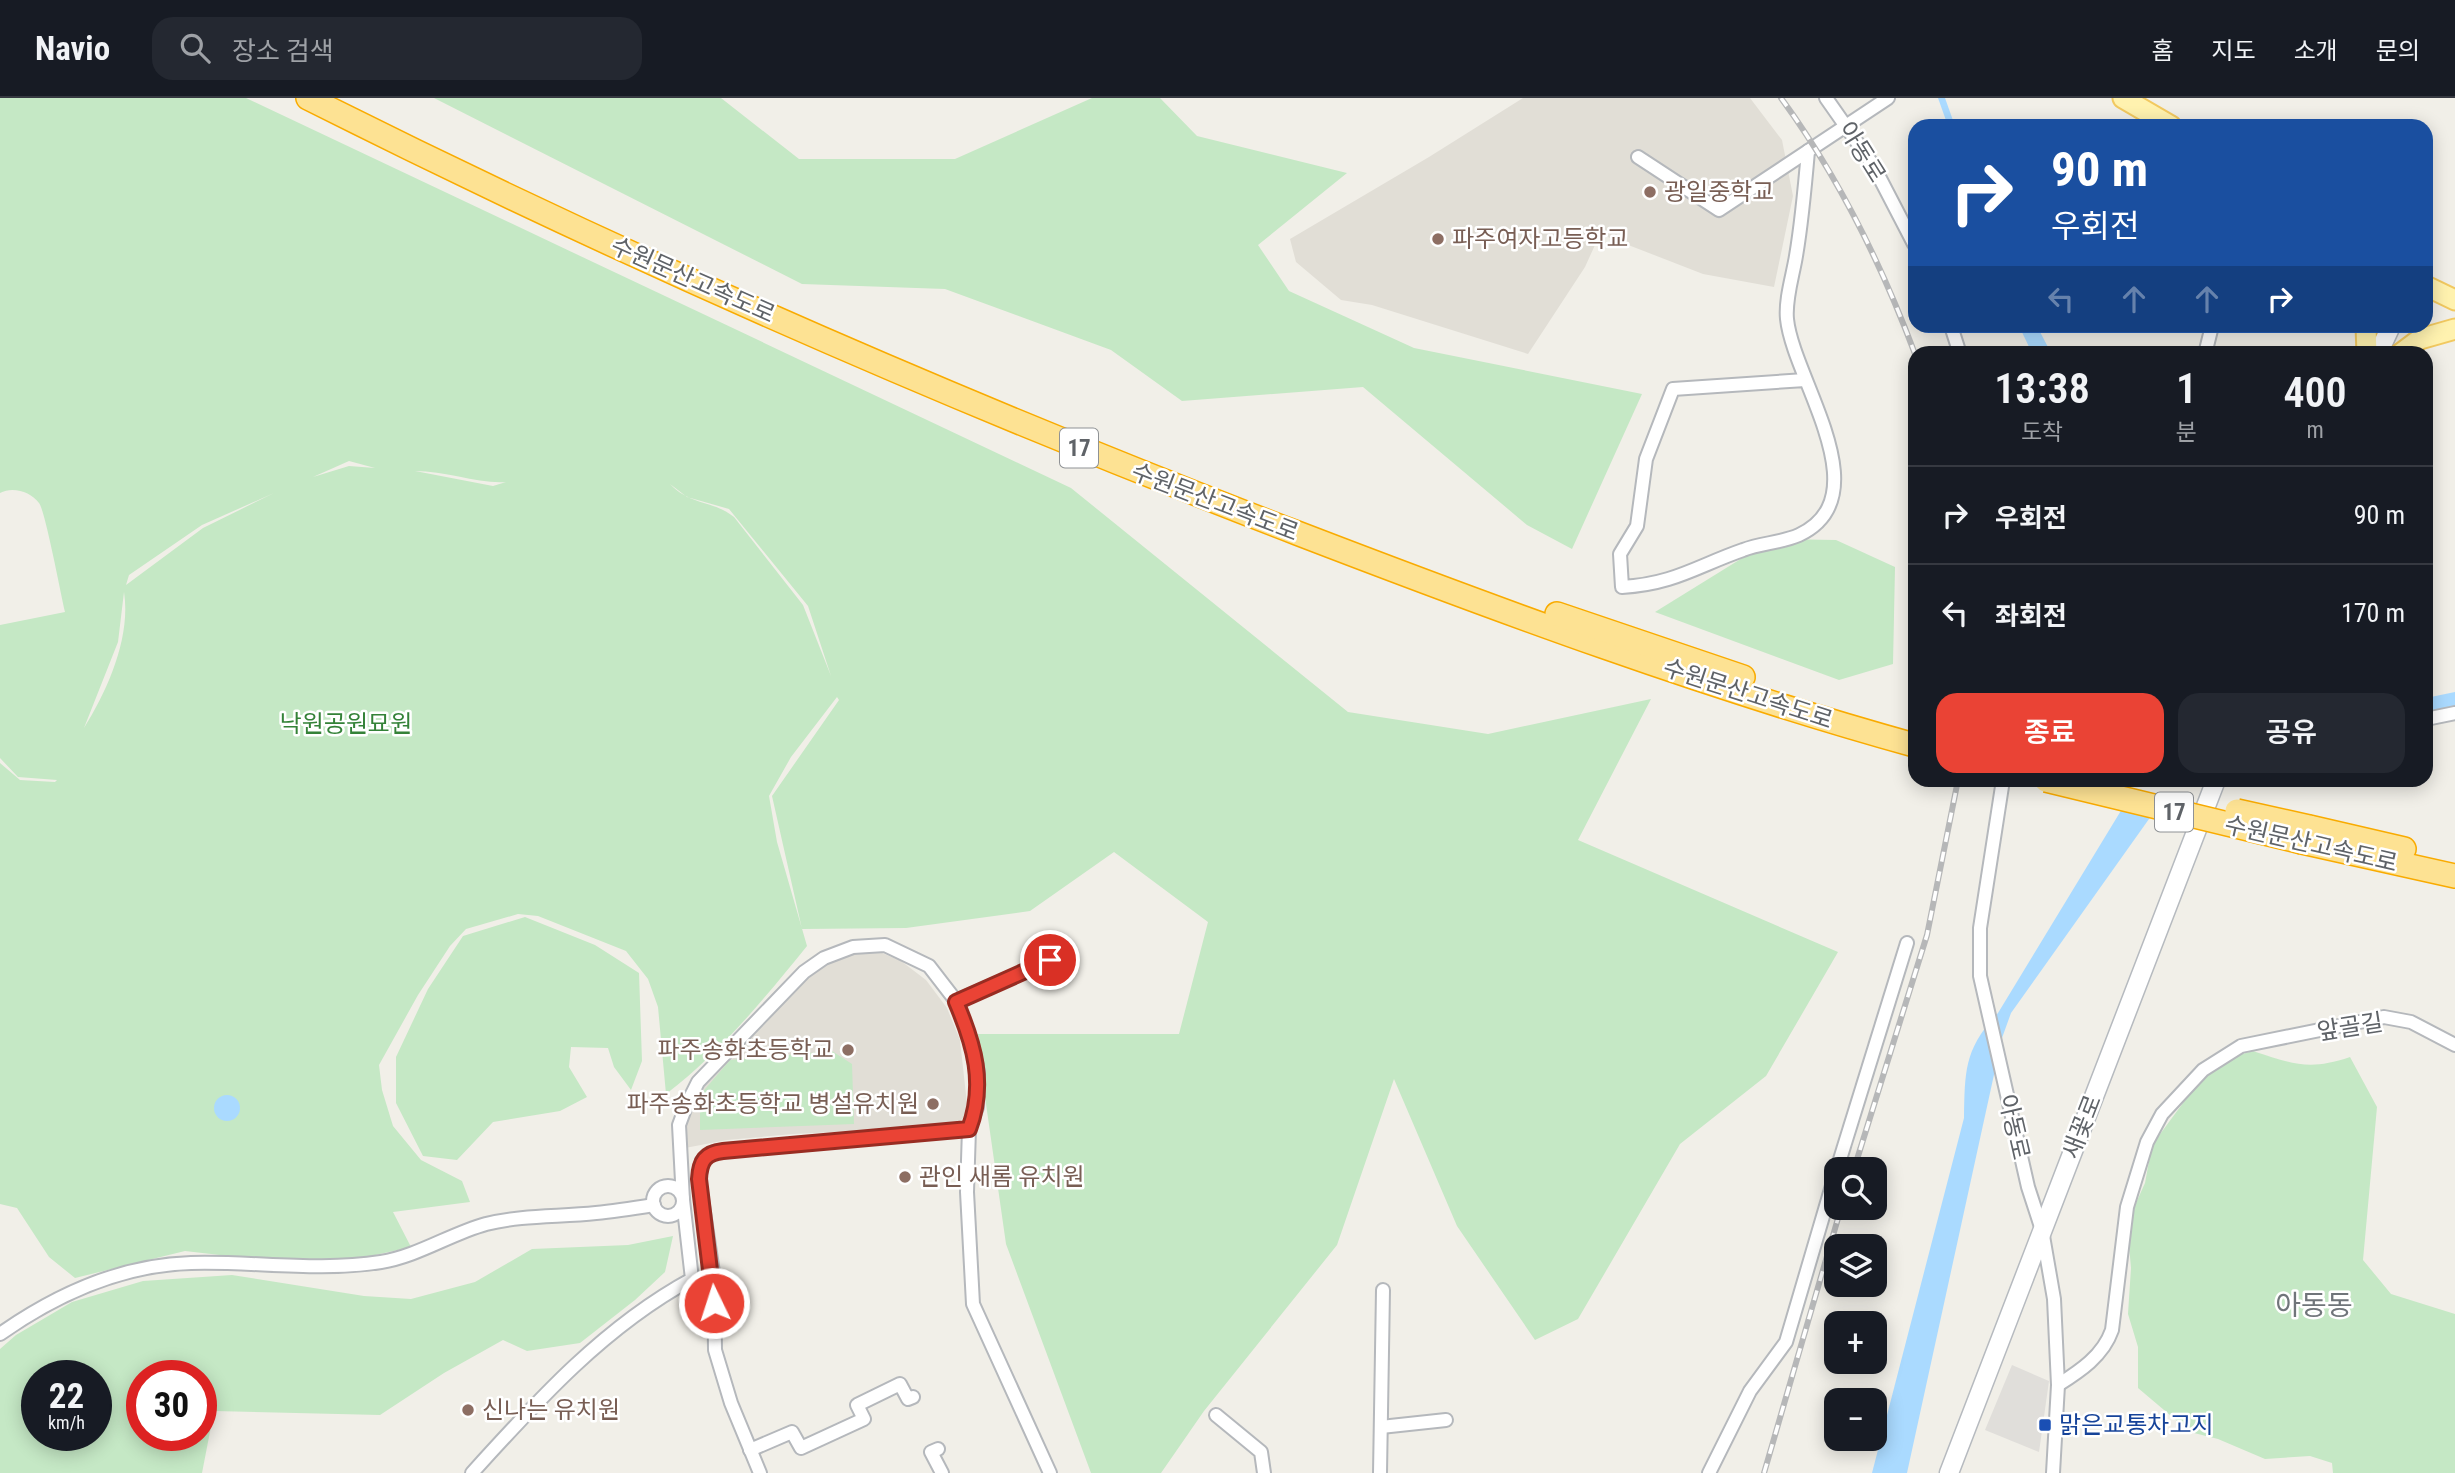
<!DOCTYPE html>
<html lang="ko">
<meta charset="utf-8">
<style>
:root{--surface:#171b24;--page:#242831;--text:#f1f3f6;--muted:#9ea1a6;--line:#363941;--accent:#ea4335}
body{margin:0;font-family:"Roboto Condensed","Noto Sans KR",sans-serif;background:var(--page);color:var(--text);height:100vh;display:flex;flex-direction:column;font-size:26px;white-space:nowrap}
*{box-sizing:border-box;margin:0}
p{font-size:23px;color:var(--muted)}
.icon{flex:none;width:38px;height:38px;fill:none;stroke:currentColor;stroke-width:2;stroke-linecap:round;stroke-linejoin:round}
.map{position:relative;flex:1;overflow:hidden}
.details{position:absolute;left:1908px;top:248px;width:525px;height:441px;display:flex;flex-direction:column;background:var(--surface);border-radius:21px;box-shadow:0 4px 18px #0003}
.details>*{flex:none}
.banner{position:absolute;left:1908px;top:21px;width:525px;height:214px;border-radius:21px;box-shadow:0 4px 18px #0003;background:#1a4fa0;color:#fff;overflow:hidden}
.controls{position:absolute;left:1824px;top:1059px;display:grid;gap:14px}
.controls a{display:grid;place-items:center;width:63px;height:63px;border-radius:14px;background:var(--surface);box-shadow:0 4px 18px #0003;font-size:35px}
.speed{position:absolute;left:21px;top:1262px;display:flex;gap:14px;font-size:35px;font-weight:700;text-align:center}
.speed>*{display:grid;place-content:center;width:91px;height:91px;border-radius:50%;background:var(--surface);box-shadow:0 4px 18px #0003;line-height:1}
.speed small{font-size:18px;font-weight:400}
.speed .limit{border:10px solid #d22;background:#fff;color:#111}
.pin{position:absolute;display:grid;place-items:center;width:60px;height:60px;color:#fff;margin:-30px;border:4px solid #fff;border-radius:50%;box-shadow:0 2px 7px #0007}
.me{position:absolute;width:77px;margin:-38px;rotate:356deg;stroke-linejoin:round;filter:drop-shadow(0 0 5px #0008)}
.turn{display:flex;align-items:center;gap:24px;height:147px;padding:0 28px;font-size:32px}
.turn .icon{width:91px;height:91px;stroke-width:2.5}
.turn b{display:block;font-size:49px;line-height:60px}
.lanes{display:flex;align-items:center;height:66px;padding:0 28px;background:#0003;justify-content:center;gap:35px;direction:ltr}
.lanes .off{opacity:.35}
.eta{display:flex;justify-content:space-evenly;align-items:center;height:119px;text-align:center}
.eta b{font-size:42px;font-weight:600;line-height:49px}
.action{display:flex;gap:14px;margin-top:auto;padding:14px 28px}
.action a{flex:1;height:80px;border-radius:21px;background:var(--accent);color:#fff;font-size:28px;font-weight:600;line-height:80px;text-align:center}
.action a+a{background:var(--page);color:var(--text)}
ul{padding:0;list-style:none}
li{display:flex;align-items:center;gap:21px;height:98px;padding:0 28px;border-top:2px solid var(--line)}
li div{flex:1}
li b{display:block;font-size:26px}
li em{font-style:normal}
header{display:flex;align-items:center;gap:42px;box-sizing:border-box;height:98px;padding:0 35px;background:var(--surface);border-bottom:2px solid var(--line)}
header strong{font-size:33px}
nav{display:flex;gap:38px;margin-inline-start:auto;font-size:24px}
.search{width:490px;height:63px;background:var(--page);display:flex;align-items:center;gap:18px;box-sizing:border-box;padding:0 24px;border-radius:21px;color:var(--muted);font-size:26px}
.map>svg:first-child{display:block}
</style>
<header>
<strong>Navio</strong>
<div class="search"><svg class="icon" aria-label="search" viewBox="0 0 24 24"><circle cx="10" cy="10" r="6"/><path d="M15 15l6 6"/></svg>장소 검색</div>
<nav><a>홈</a><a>지도</a><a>소개</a><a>문의</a></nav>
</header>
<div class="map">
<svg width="2455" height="1375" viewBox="0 0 2455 1375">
<rect width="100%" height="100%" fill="#f1efe8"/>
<polygon fill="#e0deda" points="2012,1267 2049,1283 2039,1354 1985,1332"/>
<g fill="#e1ded6">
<polygon points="1523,0 1750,0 1782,42 1793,98 1774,189 1703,176 1600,136 1585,169 1528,256 1372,207 1341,202 1296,164 1290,141 1429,59"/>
<polygon points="882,855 901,863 926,882 947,910 960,942 968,1015 955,1028 794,1036 727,1042 685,1050 683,1028 699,990 806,879 828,863 850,856"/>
</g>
<g fill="#c5e8c5" fill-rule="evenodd">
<path d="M0,0H246L1071,390L1348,614L1488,636L1651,601L1578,742L1838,854L1766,978L1680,1046L1578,1221L1535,1242L1457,1128L1394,981L1337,1147L1204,1313L1161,1375H1091L1006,1146L976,936H1179L1208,824L1114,754L1030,813L906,830L802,831L772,698L839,602L837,599L791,659L769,698L777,744L807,848C764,901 720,955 666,996L658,909L648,881L626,853L538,818L518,816L466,831L450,848L418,897L379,967L382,992L393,1028L421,1062L462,1083L470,1104L393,1114L411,1149L344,1164L237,1159L185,1153L75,1180L49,1159L17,1110L0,1106V665L20,682L55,684L57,682L18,679L0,660V527L65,514C61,497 45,412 39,405C31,394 13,388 0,395ZM349,363L375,370L349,368L313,379ZM415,373C446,373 479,386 506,384L493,388ZM670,386L687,399L729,411L808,508L831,578L803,507L734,419C713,402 691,408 670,386ZM274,395L203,430L126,487L129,477L202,427ZM124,494C131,539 108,592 84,630L118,544Z"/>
<polygon points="434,0 721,0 799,61 955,61 1092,0 1160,0 1197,38 1347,75 1258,147 1289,193 1414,250 1642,296 1572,451 1527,427 1363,289 1182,303 1111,252 945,191 802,186"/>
<polygon points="1773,441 1836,442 1895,469 1893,566 1839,582 1655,514"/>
<polygon points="525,819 595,847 639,875 642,963 631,992 614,969 608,950 571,949 569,969 587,999 560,1013 493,1024 457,1062 423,1058 396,1005 396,959 428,891 463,838"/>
<polygon points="832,953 852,966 854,1026 700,1032 700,997 730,962"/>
<path d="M2253,953C2293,966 2309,973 2350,959L2377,1009L2363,1162L2391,1196L2455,1216V1375H2333L2332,1365L2310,1358L2265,1361L2218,1341L2190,1334L2138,1290V1249L2128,1216L2131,1170L2127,1125L2145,1085L2152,1047L2200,982L2221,962Z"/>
<path d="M673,1138L665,1174L635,1202L580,1245L527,1253L503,1242L444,1275L380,1317L214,1313L202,1375H0V1251L16,1237L72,1204L143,1183L232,1177L364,1198L411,1201L475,1184L532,1151L628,1147ZM37,1278H96V1337H37ZM142,1278H201V1337H142Z"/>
</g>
<g fill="#aadaff">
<polygon points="1938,0 1945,0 1955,28 1948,28"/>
<polygon points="2019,228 2037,228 2051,255 2032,255"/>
<polygon points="2455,594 2455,609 2426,616 2426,600"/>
<path d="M2139,683H2176L2011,915L2002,940L1907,1375H1872L1964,1020C1965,973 1964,951 1998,915Z"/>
<circle cx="227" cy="1010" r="13"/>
</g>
<polygon fill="#f1efe8" points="2135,682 2160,683 2177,687 2155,719 2118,710"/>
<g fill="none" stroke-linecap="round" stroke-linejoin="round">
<defs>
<g id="street">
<polyline points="1826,0 1873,67 1914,146"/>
<polyline points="1638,59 1719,112 1888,0"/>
<polyline points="1951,228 1960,256"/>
<polyline points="2205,256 2212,228"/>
<path d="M1805,282L1673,291L1646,361L1637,428L1620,456L1622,489C1674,486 1697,468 1743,452C1761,445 1781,445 1799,437C1882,398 1793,281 1787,221C1785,201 1793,177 1796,158C1802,123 1805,88 1808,53"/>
<polyline points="2426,621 2455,615"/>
<polyline points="2003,682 1980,830 1980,878 2028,1089 2042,1132 2054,1201 2058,1287 2053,1375"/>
<polyline points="956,903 1050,862"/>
<polyline points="1837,1071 1907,845"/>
<circle cx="668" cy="1103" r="15"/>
<path d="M0,1236C57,1196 120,1167 191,1165C254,1163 317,1174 381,1164C418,1158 450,1136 486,1126C522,1117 559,1119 596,1115C616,1113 635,1110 654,1107"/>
<path d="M2058,1287C2080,1273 2103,1258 2112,1232L2127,1109L2147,1044L2162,1016L2203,972L2241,948L2384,919L2411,924L2455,947"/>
<polyline points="1216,1317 1261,1354 1264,1375"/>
<polyline points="1381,1329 1446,1322"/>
<polyline points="938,1351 931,1354 942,1375"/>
<polyline points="750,1352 792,1334 801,1350 864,1321 857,1307 900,1286 908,1301 913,1299"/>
<path d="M472,1375C538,1302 605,1228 692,1181L683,1102L679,1027L686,1008L698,984L804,874L824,860L853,849L885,847L929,868L956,903L972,947L978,974L977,1009L969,1031L967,1094L973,1206L1050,1375"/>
<polyline points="760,1375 731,1305 715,1252 714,1181 699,1081 702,1063 714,1054 723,1053 969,1031"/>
<polyline points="1380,1375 1383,1192"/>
<polyline points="1709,1375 1750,1293 1786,1244 1836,1074"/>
</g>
<g id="secondary">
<polyline points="2378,256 2391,228"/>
<polyline points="1949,1375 2216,682"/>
</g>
<g id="primary">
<polyline points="2123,0 2171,28"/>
<polyline points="2426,188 2455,202"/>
<polyline points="2366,228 2367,256"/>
<polyline points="2400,256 2420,241 2455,231"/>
</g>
<g id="highway">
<path d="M308,0C630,162 961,306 1297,435C1500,513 1705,589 1914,647"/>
<polyline points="1557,516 1743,579"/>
<polyline points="2309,729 2404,751"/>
<polyline points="2302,744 2455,778"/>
</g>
</defs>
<use href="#street" stroke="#b5b8bc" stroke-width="16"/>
<use href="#secondary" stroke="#b6babf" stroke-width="21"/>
<use href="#primary" stroke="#f2c960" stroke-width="23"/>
<use href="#highway" stroke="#f9ab00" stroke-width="26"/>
<use href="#street" stroke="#fff" stroke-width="12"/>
<use href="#secondary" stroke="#fff" stroke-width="18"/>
<use href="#primary" stroke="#fff2af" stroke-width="19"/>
<use href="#highway" stroke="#fde293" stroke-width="23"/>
<defs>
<g id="rail">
<path d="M1781,0C1838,78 1881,165 1915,256"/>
<polyline points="1854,1071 1927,837 1958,682"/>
<polyline points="1764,1375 1841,1110"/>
</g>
</defs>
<use href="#rail" stroke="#b6b7b8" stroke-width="6"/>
<use href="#rail" stroke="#fff" stroke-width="3.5" stroke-dasharray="10" stroke-linecap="butt"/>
<defs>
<g id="highway-bridge">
<polyline points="2046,682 2302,744"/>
<polyline points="2237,713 2309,729"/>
</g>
</defs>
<use href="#highway-bridge" stroke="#f9ab00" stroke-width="26" stroke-linecap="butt"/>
<use href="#highway-bridge" stroke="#fde293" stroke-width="23"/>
</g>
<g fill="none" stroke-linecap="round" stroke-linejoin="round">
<defs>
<path id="route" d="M714,1205L699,1081C700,1063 705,1055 723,1053L969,1031C986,986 974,946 956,904L1050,862"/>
</defs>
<use href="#route" stroke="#982c22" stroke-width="18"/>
<use href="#route" stroke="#ea4335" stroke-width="12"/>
</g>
<g fill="#8d6e63" stroke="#fff" stroke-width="2.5">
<circle cx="1650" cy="94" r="7"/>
<circle cx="1438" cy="141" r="7"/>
<circle cx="848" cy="952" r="7"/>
<circle cx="933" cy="1006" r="7"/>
<circle cx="905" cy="1079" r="7"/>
<circle cx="468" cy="1312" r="7"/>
</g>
<rect fill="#1a4fb4" stroke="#fff" stroke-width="2.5" x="2038" y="1320" width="14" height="14" rx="3.5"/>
<g text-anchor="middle" stroke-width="5" stroke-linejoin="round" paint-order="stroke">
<g fill="#fff" stroke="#8f9295" stroke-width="2">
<rect x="1060" y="330.5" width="38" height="39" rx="5"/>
<rect x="2155" y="694.5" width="38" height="39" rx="5"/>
</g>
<g font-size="23" font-weight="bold" fill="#5f6368">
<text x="1079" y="358">17</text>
<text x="2174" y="722">17</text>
</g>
<g font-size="24" fill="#5f6368" stroke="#fff">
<text transform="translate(1862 54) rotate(58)" y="8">아동로</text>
<text transform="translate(693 182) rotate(24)" y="8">수원문산고속도로</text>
<text transform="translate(1215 404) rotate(21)" y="8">수원문산고속도로</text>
<text transform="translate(1748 596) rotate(18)" y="8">수원문산고속도로</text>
<text transform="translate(2311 746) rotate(13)" y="8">수원문산고속도로</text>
<text transform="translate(2350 929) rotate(-9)" y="8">앞골길</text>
<text transform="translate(2014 1029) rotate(77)" y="8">아동로</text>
<text transform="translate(2082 1029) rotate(-69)" y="8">새꽃로</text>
</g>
<g font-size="24" fill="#785e54" stroke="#fff" text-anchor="start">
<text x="1664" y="102">광일중학교</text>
<text x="1452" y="149">파주여자고등학교</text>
<text x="834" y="960" text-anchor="end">파주송화초등학교</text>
<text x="919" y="1014" text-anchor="end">파주송화초등학교 병설유치원</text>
<text x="919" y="1087">관인 새롬 유치원</text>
<text x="482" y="1320">신나는 유치원</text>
</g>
<g font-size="24" fill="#348238" stroke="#fff">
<text x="346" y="634">낙원공원묘원</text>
</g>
<g font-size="24" fill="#164399" stroke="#fff" text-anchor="start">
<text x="2059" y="1335">맑은교통차고지</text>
</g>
<g font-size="28" fill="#70757a" stroke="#fff">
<text x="2314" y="1217">아동동</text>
</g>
</g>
</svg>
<div class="controls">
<a><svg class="icon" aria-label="search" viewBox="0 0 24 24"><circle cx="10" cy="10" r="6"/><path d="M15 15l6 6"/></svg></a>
<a><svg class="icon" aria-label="layers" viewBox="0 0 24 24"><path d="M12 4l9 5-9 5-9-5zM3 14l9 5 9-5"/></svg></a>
<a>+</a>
<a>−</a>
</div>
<div class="speed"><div>22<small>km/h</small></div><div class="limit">30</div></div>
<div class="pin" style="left:1050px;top:862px;background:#d93025"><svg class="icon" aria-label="arrive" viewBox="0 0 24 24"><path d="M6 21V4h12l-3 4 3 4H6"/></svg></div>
<svg class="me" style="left:714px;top:1205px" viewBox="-20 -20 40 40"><circle r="17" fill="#ea4335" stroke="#fff" stroke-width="3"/><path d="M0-11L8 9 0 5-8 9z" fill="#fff"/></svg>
<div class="banner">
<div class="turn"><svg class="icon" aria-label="right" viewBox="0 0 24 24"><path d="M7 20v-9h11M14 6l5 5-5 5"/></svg><div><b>90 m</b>우회전</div></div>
<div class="lanes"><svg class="icon off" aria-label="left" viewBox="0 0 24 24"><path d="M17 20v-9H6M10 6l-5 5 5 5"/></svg><svg class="icon off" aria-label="ahead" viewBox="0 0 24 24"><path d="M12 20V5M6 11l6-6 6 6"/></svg><svg class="icon off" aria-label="ahead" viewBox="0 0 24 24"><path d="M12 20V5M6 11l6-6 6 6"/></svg><svg class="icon" aria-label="right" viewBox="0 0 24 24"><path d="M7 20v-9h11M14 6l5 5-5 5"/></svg></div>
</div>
<section class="details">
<div class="eta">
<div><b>13:38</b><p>도착</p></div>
<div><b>1</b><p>분</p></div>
<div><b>400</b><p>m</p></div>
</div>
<ul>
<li><svg class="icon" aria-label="right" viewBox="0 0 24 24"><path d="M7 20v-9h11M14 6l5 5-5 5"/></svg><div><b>우회전</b></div><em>90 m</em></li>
<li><svg class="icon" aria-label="left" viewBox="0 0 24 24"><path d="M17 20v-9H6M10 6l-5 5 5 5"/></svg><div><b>좌회전</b></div><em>170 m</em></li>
</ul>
<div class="action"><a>종료</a><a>공유</a></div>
</section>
</div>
